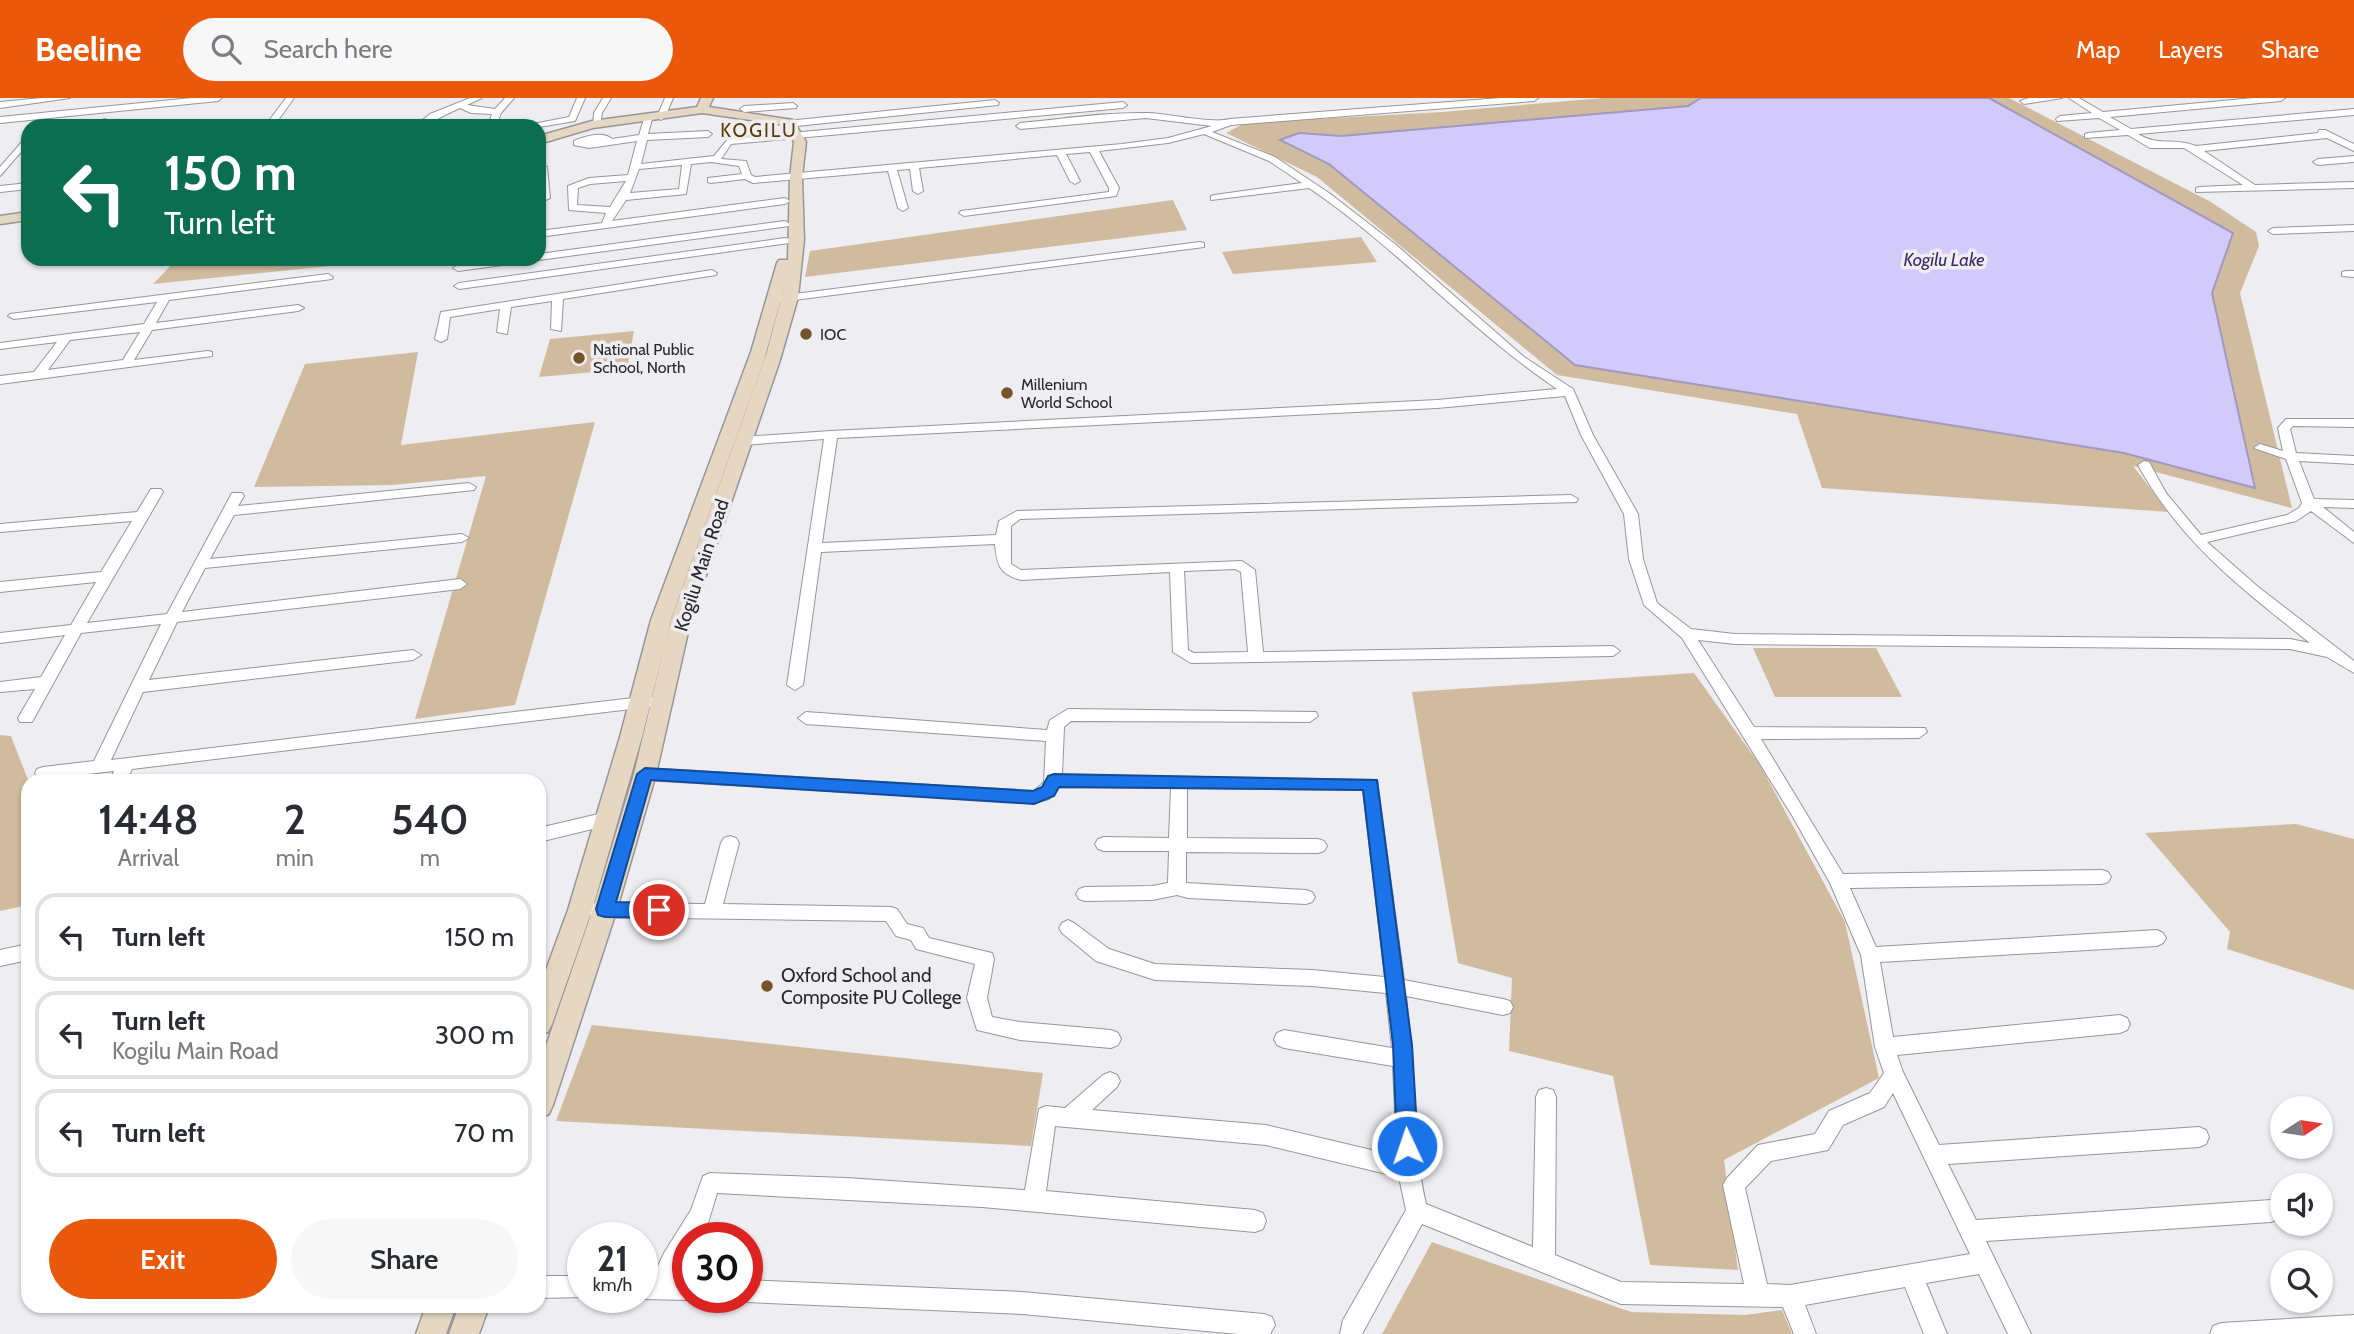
<!DOCTYPE html>
<style>
:root{--surface:#fff;--page:#f7f7f7;--text:#2b2b33;--muted:#7c7c81;--line:#e1e1e2;--accent:#ea580c}
body{margin:0;font-family:Cabin,sans-serif;background:var(--page);color:var(--text);height:100vh;display:flex;flex-direction:column;font-size:26px;white-space:nowrap}
*{box-sizing:border-box;margin:0}
p{font-size:23px;color:var(--muted)}
.icon{flex:none;width:38px;height:38px;fill:none;stroke:currentColor;stroke-width:2;stroke-linecap:round;stroke-linejoin:round}
.map{position:relative;flex:1;overflow:hidden}
.sheet{position:absolute;left:21px;top:676px;width:525px;height:539px;display:flex;flex-direction:column;background:var(--surface);border-radius:21px;box-shadow:0 2px 5px #0004}
.sheet>*{flex:none}
.banner{position:absolute;left:21px;top:21px;width:525px;height:147px;border-radius:21px;box-shadow:0 2px 5px #0004;background:#0b6e4f;color:#fff;overflow:hidden}
.needle{width:46px;rotate:78deg}
.tools{position:absolute;left:2270px;top:998px;display:grid;gap:14px}
.tools a{display:grid;place-items:center;width:63px;height:63px;border-radius:50%;background:var(--surface);box-shadow:0 2px 5px #0004;font-size:35px}
.speed{position:absolute;left:567px;top:1124px;display:flex;gap:14px;font-size:35px;font-weight:700;text-align:center}
.speed>*{display:grid;place-content:center;width:91px;height:91px;border-radius:50%;background:var(--surface);box-shadow:0 2px 5px #0004;line-height:1}
.speed small{font-size:18px;font-weight:400}
.speed .limit{border:10px solid #d22;background:#fff;color:#111}
.pin{position:absolute;display:grid;place-items:center;width:60px;height:60px;color:#fff;margin:-30px;border:4px solid #fff;border-radius:50%;box-shadow:0 2px 7px #0007}
.me{position:absolute;width:77px;margin:-38px;rotate:357deg;stroke-linejoin:round;filter:drop-shadow(0 0 5px #0008)}
.turn{display:flex;align-items:center;gap:24px;height:147px;padding:0 28px;font-size:32px}
.turn .icon{width:91px;height:91px;stroke-width:2.5}
.turn b{display:block;font-size:49px;line-height:60px}
.eta{display:flex;justify-content:space-evenly;align-items:center;height:119px;text-align:center}
.eta b{font-size:42px;font-weight:600;line-height:49px}
.primary-button{display:flex;gap:14px;margin-top:auto;padding:14px 28px}
.primary-button a{flex:1;height:80px;border-radius:42px;background:var(--accent);color:#fff;font-size:28px;font-weight:600;line-height:80px;text-align:center}
.primary-button a+a{background:var(--page);color:var(--text)}
ul{padding:0;list-style:none}
li{display:flex;align-items:center;gap:21px;height:88px;margin:0 14px 10px;padding:0 14px;border:4px solid var(--line);border-radius:21px}
li div{flex:1}
li b{display:block;font-size:26px}
li em{font-style:normal}
header{display:flex;align-items:center;gap:42px;box-sizing:border-box;height:98px;padding:0 35px;background:var(--accent);color:#fff}
header strong{font-size:33px}
nav{display:flex;gap:38px;margin-inline-start:auto;font-size:24px}
.search{width:490px;height:63px;background:var(--page);display:flex;align-items:center;gap:18px;box-sizing:border-box;padding:0 24px;border-radius:38px;color:var(--muted);font-size:26px}
.map>svg:first-child{display:block}
</style>
<header>
<strong>Beeline</strong>
<div class="search"><svg class="icon" aria-label="search" viewBox="0 0 24 24"><circle cx="10" cy="10" r="6"/><path d="M15 15l6 6"/></svg>Search here</div>
<nav><a>Map</a><a>Layers</a><a>Share</a></nav>
</header>
<div class="map">
<svg width="2354" height="1236" viewBox="0 0 2354 1236">
<rect width="100%" height="100%" fill="#eeedf1"/>
<g fill="#d1bb9e">
<polygon points="1603,0 1701,0 1688,8 1341,38 1299,35 1281,42 1329,66 2124,355 2254,389 2212,195 2233,135 1989,0 2009,0 2211,104 2256,134 2259,148 2240,195 2292,410 2133,368 2169,414 1822,390 1797,316 1557,277 1317,79 1226,35 1245,25 1442,14"/>
<polygon points="1173,102 1187,132 805,179 810,153"/>
<polygon points="1361,139 1377,164 1233,176 1222,154"/>
<polygon points="177,161 399,161 153,186"/>
<polygon points="634,233 627,271 539,279 550,241"/>
<polygon points="418,254 401,347 595,324 515,607 415,621 486,378 392,387 254,389 305,266"/>
<polygon points="1753,550 1876,550 1902,599 1775,599"/>
<polygon points="1694,575 1760,667 1845,824 1879,980 1724,1062 1738,1172 1650,1167 1613,978 1509,953 1512,880 1458,865 1412,594"/>
<polygon points="0,637 11,638 28,682 28,807 0,813"/>
<polygon points="2296,726 2354,741 2354,892 2227,851 2230,834 2145,735"/>
<polygon points="592,927 1043,975 1031,1048 556,1023"/>
<polygon points="1432,1144 1631,1214 1745,1217 1782,1212 1792,1236 1382,1236"/>
</g>
<polygon fill="#d3cafc" stroke="#a099bd" stroke-width="2" points="1701,0 1989,0 2233,135 2212,195 2255,390 2124,355 1575,267 1329,66 1280,42 1299,35 1341,38 1688,8"/>
<g fill="none" stroke-linecap="round" stroke-linejoin="round">
<defs>
<g id="street">
<polygon points="42,0 70,0 0,10 0,4"/>
<polygon points="192,0 222,0 218,3 0,25 0,19"/>
<polygon points="286,0 294,0 274,28 265,28"/>
<path d="M470,0H482L467,7L495,11L505,0H514L501,15L496,28H488L492,16L471,15L460,10C445,16 429,28 415,28L430,16Z"/>
<polygon points="577,0 585,0 575,23 539,29 528,27 569,19"/>
<polygon points="603,0 611,0 602,15 600,26 593,28 594,15"/>
<polygon points="665,0 673,0 665,19 661,22 657,19"/>
<path d="M1501,0H1538L1534,3L1231,27L1212,34L1275,59L1329,95L1395,146L1524,259L1573,291L1593,337L1638,416L1643,461L1657,505L1691,531L1735,536L2290,541L2310,545C2242,491 2181,445 2138,367L2144,363L2149,364L2166,395L2201,437L2287,417L2299,410L2302,405L2286,361L2254,350L2260,346L2283,353L2278,330L2286,321H2354V329L2293,328L2290,331L2296,355L2354,358V366L2299,363L2314,401L2354,402V410L2323,409L2354,434V445L2311,413L2296,423L2207,444L2257,488L2354,563V575L2327,559L2290,551L1735,546L1698,542L1754,629L1925,630L1927,634L1919,640L1761,641L1843,776L2102,772L2108,774L2111,779L2108,784L2102,786L1850,790L1876,849L2157,832L2163,835L2166,840L2163,845L2157,848L1880,864L1893,939L2120,917L2127,920L2130,926L2127,932L2120,935L1897,957L1903,974L1939,1047L2199,1029L2206,1032L2209,1039L2206,1046L2199,1049L1948,1066L1976,1122L2271,1102L2279,1106L2282,1113L2279,1120L2271,1124L1986,1143L2031,1236H2008L1979,1176L1926,1185L1947,1236H1924L1905,1189L1805,1207L1816,1236H1794L1783,1209L1621,1206L1422,1126L1362,1236H1340L1343,1222L1406,1112L1399,1079L1266,1047L1055,1028L1046,1093L1255,1112L1263,1115L1266,1123L1263,1131L1255,1134L982,1109L717,1095L708,1125L699,1139H688V1158L676,1180H688V1199H696L688,1202L642,1201L636,1199H642V1179H653L664,1155L691,1112L703,1078L710,1075L846,1080L1025,1092L1039,1011L1046,1008L1065,1010L1103,977L1110,974L1117,977L1120,983L1117,989L1092,1012L1266,1027L1397,1058L1393,968L1284,950L1277,947L1274,941L1277,935L1284,932L1392,950L1386,895L1312,888L1155,882L1096,863L1062,835L1059,830L1062,825L1068,822L1074,825L1109,851L1155,866L1312,872L1385,879L1363,692L1187,690V740L1318,741L1324,743L1327,748L1324,753L1318,755L1186,754V785L1306,792L1312,794L1315,799L1312,804L1306,806L1188,800L1177,797L1152,802L1085,803L1079,801L1076,796L1079,791L1085,789L1152,788L1168,785L1169,753H1104L1098,751L1095,746L1098,741L1104,739L1169,740L1171,690L1058,689L1049,701L1034,705L645,682L639,680L637,676L639,672L645,670L1034,693L1044,684L1046,643L806,626L798,620L806,614L1047,632L1050,622L1068,611L1316,614L1318,618L1310,624L1071,623L1064,629L1062,677L1377,682L1404,882L1503,901L1510,903L1513,909L1510,915L1503,917L1406,898C1414,967 1411,1038 1426,1106L1533,1149L1536,999L1539,992L1546,990L1553,992L1556,999L1555,1157L1621,1184L1744,1186L1723,1087L1727,1080L1758,1047L1815,1036L1829,1013L1870,995L1884,975L1875,949L1861,857L1830,785L1793,719L1682,540L1644,507L1629,461L1624,416L1581,337L1565,298L1437,310L837,340L822,445L996,437L999,423L1017,413L1571,397L1578,401L1576,404L1020,421L1011,428V466L1021,472L1242,463L1255,472L1263,554L1613,548L1620,553L1613,558L1191,565L1173,554L1170,474L1021,482C999,476 997,467 995,446L821,454L803,587L795,592L787,587L824,341L742,347L736,343L742,339L831,333L1437,302L1557,291C1469,232 1398,150 1309,90L1211,102V98L1214,97L1302,85L1269,63L1204,36L1168,45L1099,53L1119,90L1116,98L964,118L959,115L961,113L1109,94V90L1090,54L1066,56L1080,83L1075,86L1070,83L1057,57L919,70L923,93L918,96L913,93L910,71L897,72L908,110L903,113L898,110L888,73L753,85L745,81L711,85L708,84V80L742,76L739,68L711,64L691,66L686,96L626,102L612,123L785,100L790,103L785,106L539,139V133L602,125L606,115L569,112L568,88L589,80L628,77L637,43L589,50L574,47V43C585,38 603,33 612,41L639,37L644,21L648,18L652,21L648,36L708,33L712,36L708,39L647,42L641,66L714,58L728,41L1123,4L1127,7L1123,10L731,46L721,61L746,63L751,77L755,79L1122,46L1168,40L1212,28L1146,20L1020,31L1016,28L1020,25C1063,21 1106,14 1149,15C1169,16 1215,26 1229,21ZM682,67L679,91L630,95L639,71ZM626,83L610,109L577,107L578,90L590,86ZM1235,471L1241,474L1248,554L1194,555L1188,552L1184,473ZM1893,995L1970,1156L1790,1187L1767,1186L1745,1090L1771,1063L1828,1052L1843,1027L1884,1009Z"/>
<polygon points="2029,0 2062,0 2024,6 2020,3"/>
<path d="M2069,0H2079L2103,14L2254,0H2285L2281,3L2110,19L2131,31L2354,11V17L2138,36C2160,49 2174,39 2196,48L2318,35L2319,32H2325L2354,46V53L2327,40L2204,53L2255,87L2354,84V90L2196,94V90L2199,89L2243,87L2184,50H2150L2128,37L2085,40V36L2088,35L2120,32L2099,20L2057,23L2056,21L2060,18L2092,15Z"/>
<polygon points="995,2 999,5 998,7 787,29 783,26 787,23"/>
<polygon points="793,5 797,8 796,10 744,14 740,11 744,8"/>
<polygon points="104,21 111,23 108,28 99,28"/>
<polygon points="28,37 28,46 0,78 0,69"/>
<polygon points="2354,58 2354,64 2318,67 2313,64 2318,61"/>
<polygon points="539,65 547,69 550,100 539,105"/>
<polygon points="28,85 28,91 0,94 0,88"/>
<polygon points="785,123 790,126 789,128 539,162 535,161 539,161 539,156"/>
<polygon points="2354,127 2354,133 2273,136 2268,133 2273,130"/>
<polygon points="785,140 789,141 789,145 459,191 454,188 459,185"/>
<polygon points="1200,144 1204,145 1204,149 779,204 774,201 779,198"/>
<polygon points="502,161 530,161 525,164 458,173 453,170 458,167"/>
<polygon points="712,172 717,175 716,177 563,201 561,233 551,231 552,203 511,209 507,236 497,234 500,211 450,219 447,241 441,244 435,241 441,214"/>
<polygon points="2346,173 2354,173 2354,179 2342,178 2342,174"/>
<path d="M328,176L333,179L332,181L169,202L156,225L298,207L304,210L298,213L152,232L134,262L208,253L212,254V258L0,286V278L34,274L57,244L0,251V245L144,226L157,204L14,221L8,218L10,216ZM140,234L123,262L48,272L70,242Z"/>
<polygon points="469,385 476,389 474,392 234,417 210,461 462,436 469,440 462,444 205,470 182,514 460,481 467,486 460,491 177,524 149,582 413,552 421,557 413,562 143,594 111,662 650,598 656,600 658,604 656,608 132,671 127,682 111,682 114,673 43,681 37,679 35,675 37,671 43,669 94,663 161,526 81,535 32,624 20,624 18,620 35,591 0,594 0,584 41,579 65,537 0,545 0,535 71,527 96,484 0,494 0,484 101,474 132,423 0,434 0,426 137,414 151,391 161,391 163,394 87,525 167,516 232,395 242,395 244,398 238,408"/>
<polygon points="607,714 613,716 615,721 613,726 539,744 539,730"/>
<polygon points="730,738 736,740 739,745 723,806 891,809 897,811 907,826 923,830 929,840 992,855 994,861 987,900 992,919 1020,924 1111,932 1118,935 1121,941 1118,947 1111,950 1020,942 977,932 967,900 975,866 916,851 911,842 896,838 886,823 596,819 590,817 587,812 590,807 596,805 705,806 721,745 724,740"/>
<polygon points="28,846 28,862 0,868 0,852"/>
<polygon points="539,1178 583,1178 583,1199 586,1199 539,1200"/>
<polygon points="747,1182 1022,1194 1264,1216 1272,1219 1275,1227 1270,1236 1238,1236 1022,1216 747,1204 738,1199 747,1199"/>
<polygon points="2354,1217 2354,1236 2210,1236 2213,1228 2221,1225"/>
</g>
<g id="secondary">
<polygon points="701,0 713,0 709,9 793,22 806,44 802,79 804,142 798,199 780,262 691,521 656,676 617,811 553,1007 549,1016 539,1020 539,968 593,811 634,676 671,521 764,262 785,186 767,254 671,522 642,639 592,812 552,926 548,934 539,937 539,891 568,812 620,639 651,522 751,254 777,165 779,162 788,162 790,79 794,44 785,27 702,15 593,30 539,46 539,38 592,23 697,9"/>
<polygon points="28,114 28,122 0,126 0,118"/>
<polygon points="426,1208 456,1208 446,1236 416,1236"/>
<polygon points="459,1208 489,1208 479,1236 449,1236"/>
</g>
</defs>
<use href="#street" stroke="#97979a" stroke-width="2"/>
<use href="#secondary" stroke="#97979a" stroke-width="3"/>
<use href="#street" fill="#fff" fill-rule="evenodd"/>
<use href="#secondary" fill="#e6d7c2" fill-rule="evenodd"/>
</g>
<polygon fill="#1a73e8" stroke="#114b97" stroke-width="2" points="645,670 1033,693 1042,689 1048,678 1054,676 1377,682 1412,947 1418,1048 1415,1055 1407,1058 1400,1055 1397,1048 1393,947 1363,692 1059,689 1054,698 1034,706 651,682 616,804 659,805 665,807 668,812 665,817 659,820 605,819 598,817 596,811 637,676"/>
<g fill="#74552a" stroke="#eeedf1" stroke-width="2.5">
<circle cx="806" cy="236" r="7"/>
<circle cx="579" cy="260" r="7"/>
<circle cx="1007" cy="295" r="7"/>
<circle cx="767" cy="888" r="7"/>
</g>
<g text-anchor="middle" stroke-width="7" stroke-linejoin="round" paint-order="stroke">
<g font-size="16" fill="#282729" stroke="#eeedf1" text-anchor="start">
<text x="820" y="242">IOC</text>
<text x="593" y="257">National Public<tspan x="593" dy="18">School, North</tspan></text>
<text x="1021" y="292">Millenium<tspan x="1021" dy="18">World School</tspan></text>
</g>
<g font-size="18" font-style="italic" fill="#3b2a65" stroke="#eeedf1">
<text x="1944" y="168">Kogilu Lake</text>
</g>
<g font-size="19" letter-spacing="2" fill="#5b3b01" stroke="#eeedf1">
<text x="759" y="39">KOGILU</text>
</g>
<g font-size="19" fill="#282729" stroke="#eeedf1">
<text transform="translate(701 467) rotate(-72)" y="7">Kogilu Main Road</text>
</g>
<g font-size="19" fill="#282729" stroke="#eeedf1" text-anchor="start">
<text x="781" y="884">Oxford School and<tspan x="781" dy="22">Composite PU College</tspan></text>
</g>
</g>
</svg>
<div class="tools">
<a><svg class="needle" viewBox="-14 -14 28 28"><path d="M0-13l5 13h-10z" fill="#e53935"/><path d="M0 13l5-13h-10z" fill="#7c7c81"/></svg></a>
<a><svg class="icon" aria-label="sound" viewBox="0 0 24 24"><path d="M4 9h4l5-4v14l-5-4H4zM17 9q2 3 0 6"/></svg></a>
<a><svg class="icon" aria-label="search" viewBox="0 0 24 24"><circle cx="10" cy="10" r="6"/><path d="M15 15l6 6"/></svg></a>
</div>
<div class="speed"><div>21<small>km/h</small></div><div class="limit">30</div></div>
<div class="pin" style="left:659px;top:812px;background:#d93025"><svg class="icon" aria-label="arrive" viewBox="0 0 24 24"><path d="M6 21V4h12l-3 4 3 4H6"/></svg></div>
<svg class="me" style="left:1407px;top:1048px" viewBox="-20 -20 40 40"><circle r="17" fill="#1a73e8" stroke="#fff" stroke-width="3"/><path d="M0-11L8 9 0 5-8 9z" fill="#fff"/></svg>
<div class="banner">
<div class="turn"><svg class="icon" aria-label="left" viewBox="0 0 24 24"><path d="M17 20v-9H6M10 6l-5 5 5 5"/></svg><div><b>150 m</b>Turn left</div></div>
</div>
<section class="sheet">
<div class="eta">
<div><b>14:48</b><p>Arrival</p></div>
<div><b>2</b><p>min</p></div>
<div><b>540</b><p>m</p></div>
</div>
<ul>
<li><svg class="icon" aria-label="left" viewBox="0 0 24 24"><path d="M17 20v-9H6M10 6l-5 5 5 5"/></svg><div><b>Turn left</b></div><em>150 m</em></li>
<li><svg class="icon" aria-label="left" viewBox="0 0 24 24"><path d="M17 20v-9H6M10 6l-5 5 5 5"/></svg><div><b>Turn left</b><p>Kogilu Main Road</p></div><em>300 m</em></li>
<li><svg class="icon" aria-label="left" viewBox="0 0 24 24"><path d="M17 20v-9H6M10 6l-5 5 5 5"/></svg><div><b>Turn left</b></div><em>70 m</em></li>
</ul>
<div class="primary-button"><a>Exit</a><a>Share</a></div>
</section>
</div>
